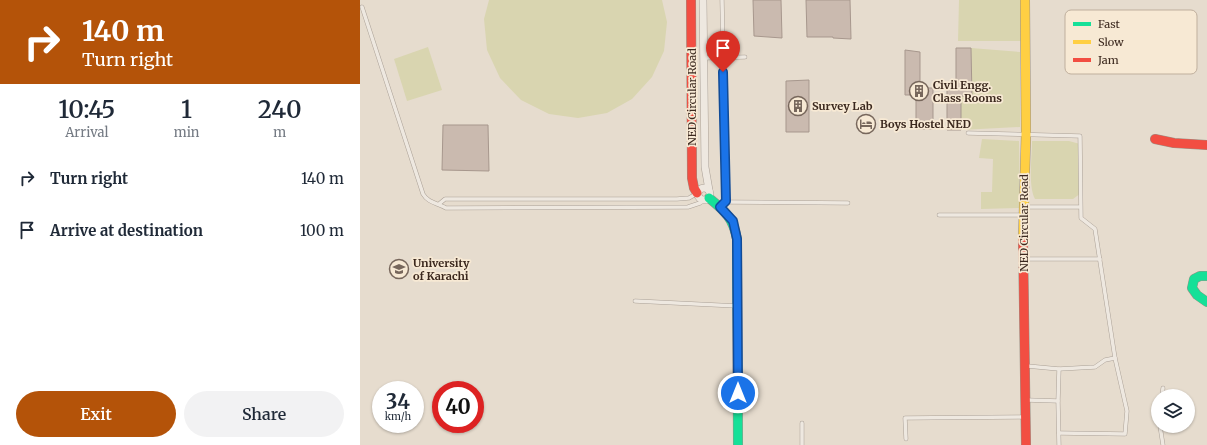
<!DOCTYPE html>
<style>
:root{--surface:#fff;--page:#f2f2f3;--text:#1f2937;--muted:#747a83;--accent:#b45309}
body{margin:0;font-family:Merriweather,serif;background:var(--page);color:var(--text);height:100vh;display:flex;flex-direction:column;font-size:15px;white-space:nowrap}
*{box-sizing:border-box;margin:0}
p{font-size:13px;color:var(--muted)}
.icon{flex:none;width:22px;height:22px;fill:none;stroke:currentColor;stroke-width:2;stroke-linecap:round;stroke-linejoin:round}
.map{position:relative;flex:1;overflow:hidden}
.drawer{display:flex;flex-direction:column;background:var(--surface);width:360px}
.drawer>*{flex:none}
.top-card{background:#b45309;color:#fff;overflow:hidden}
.controls{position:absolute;left:791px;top:389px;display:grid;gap:8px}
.controls a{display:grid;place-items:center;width:44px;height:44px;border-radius:50%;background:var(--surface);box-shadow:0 1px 3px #0004;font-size:20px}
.speed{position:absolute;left:12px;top:381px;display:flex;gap:8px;font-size:20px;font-weight:700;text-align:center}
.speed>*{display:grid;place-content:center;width:52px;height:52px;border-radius:50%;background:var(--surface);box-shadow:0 1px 3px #0004;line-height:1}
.speed small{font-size:10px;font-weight:400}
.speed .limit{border:6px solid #d22;background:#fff;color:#111}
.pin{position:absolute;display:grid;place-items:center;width:34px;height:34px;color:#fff;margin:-41px -17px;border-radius:50% 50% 50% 0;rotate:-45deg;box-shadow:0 0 4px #0007}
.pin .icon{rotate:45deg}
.me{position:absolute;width:44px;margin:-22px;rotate:0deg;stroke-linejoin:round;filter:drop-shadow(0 0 3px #0008)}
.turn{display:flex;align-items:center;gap:14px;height:84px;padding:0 16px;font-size:18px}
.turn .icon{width:52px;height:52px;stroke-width:2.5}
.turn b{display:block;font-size:28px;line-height:34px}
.eta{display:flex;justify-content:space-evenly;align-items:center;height:68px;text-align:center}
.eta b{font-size:24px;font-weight:600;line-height:28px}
.button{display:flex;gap:8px;margin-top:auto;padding:8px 16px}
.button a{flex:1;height:46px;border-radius:24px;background:var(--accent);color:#fff;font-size:16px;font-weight:600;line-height:46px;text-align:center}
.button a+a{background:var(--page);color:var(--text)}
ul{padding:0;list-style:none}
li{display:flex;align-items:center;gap:12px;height:52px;padding:0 16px}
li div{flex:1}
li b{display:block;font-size:15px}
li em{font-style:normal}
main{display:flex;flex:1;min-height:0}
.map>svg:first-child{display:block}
</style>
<main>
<section class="drawer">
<div class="top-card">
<div class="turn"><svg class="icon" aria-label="right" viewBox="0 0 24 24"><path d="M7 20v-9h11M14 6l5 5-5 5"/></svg><div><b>140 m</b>Turn right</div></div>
</div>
<div class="eta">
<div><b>10:45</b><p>Arrival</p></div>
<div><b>1</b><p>min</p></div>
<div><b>240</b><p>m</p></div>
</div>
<ul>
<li><svg class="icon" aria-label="right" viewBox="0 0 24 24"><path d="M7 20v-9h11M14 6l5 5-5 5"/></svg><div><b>Turn right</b></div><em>140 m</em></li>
<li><svg class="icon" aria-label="arrive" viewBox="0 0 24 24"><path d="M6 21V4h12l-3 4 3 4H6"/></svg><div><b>Arrive at destination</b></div><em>100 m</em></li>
</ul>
<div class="button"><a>Exit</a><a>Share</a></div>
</section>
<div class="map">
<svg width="847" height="445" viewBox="0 0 847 445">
<rect width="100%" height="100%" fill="#e6dcce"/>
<g fill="#d9d5b0">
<polygon points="129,0 302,0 307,22 304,51 292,77 272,99 247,113 218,118 189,114 161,100 140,78 127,50 124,19"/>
<polygon points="599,0 661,0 661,41 598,41"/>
<polygon points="68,47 82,90 47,101 34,59"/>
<polygon points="611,48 660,52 660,127 601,130 601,96 612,97"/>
<polygon points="622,139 659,141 660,208 621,209 621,192 632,192 633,159 619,158"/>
<path d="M672,141H709L720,144L721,193L713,199H675C668,185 672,158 672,141Z"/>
</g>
<g fill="#cabaaf" stroke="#a7978d">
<polygon points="393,0 421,0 422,38 394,36"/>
<polygon points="446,0 490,0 491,39 473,38 473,37 447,37"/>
<polygon points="596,48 611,48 612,97 601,96 601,130 587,130 587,86 596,86"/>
<polygon points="545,50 560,52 560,88 573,88 573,129 556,129 556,95 545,95"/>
<polygon points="449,80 449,132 426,132 426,81"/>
<polygon points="83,125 128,125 129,171 82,170"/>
</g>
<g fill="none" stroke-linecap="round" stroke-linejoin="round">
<defs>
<g id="lane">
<polyline points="362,0 366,201"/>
<path d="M2,7L63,194C68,203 78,203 86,208L328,207L340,203L344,200"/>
<polyline points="344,58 385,57"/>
<polyline points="608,133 720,136 721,218 735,229 755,358 767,411 765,434 699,433"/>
<polyline points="366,202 488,203"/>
<polyline points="79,204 85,199 317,199 329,198 336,194"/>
<polyline points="663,207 720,207"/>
<polyline points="579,215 663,215"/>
<polyline points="663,259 740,259"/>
<polyline points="275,301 377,306"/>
<polyline points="667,366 699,369 735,367 745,360 755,358"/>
<polyline points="699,369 698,401 699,445"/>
<polyline points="802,396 803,388"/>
<polyline points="667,400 698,401"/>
<polyline points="800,426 803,445"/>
<polyline points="546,439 545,418 665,417"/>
<polyline points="442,445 442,423"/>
</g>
<g id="street">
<polyline points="343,0 345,167 349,190"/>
<circle cx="344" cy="194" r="6"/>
</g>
<g id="fast">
<path d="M349,198C365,211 373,218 377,239L378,445"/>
<polyline points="847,276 840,276 834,279 832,288 837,295 847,302"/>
</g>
<polyline id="slow" points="663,240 666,134 665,0"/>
<g id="jam">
<polyline points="331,0 332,178 334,188 337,193"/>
<polyline points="795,139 814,143 847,145"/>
<polyline points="663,240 666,445"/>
</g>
</defs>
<use href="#lane" stroke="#aba197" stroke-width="4.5"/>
<use href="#street" stroke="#aba197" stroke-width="8"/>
<use href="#fast" stroke="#9b9186" stroke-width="10"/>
<use href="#slow" stroke="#9b9186" stroke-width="10"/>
<use href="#jam" stroke="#9b9186" stroke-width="10"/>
<use href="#lane" stroke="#eee8e0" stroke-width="3.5"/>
<use href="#street" stroke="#eee8e0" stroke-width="7"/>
<use href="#fast" stroke="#16e098" stroke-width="9"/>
<use href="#slow" stroke="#ffcf43" stroke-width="9"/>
<use href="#jam" stroke="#f24e42" stroke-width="9"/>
</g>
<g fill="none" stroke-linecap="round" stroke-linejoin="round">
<defs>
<polyline id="route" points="363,72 366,201 360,207 373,221 377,239 378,393"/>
</defs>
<use href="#route" stroke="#114b97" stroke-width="10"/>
<use href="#route" stroke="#1a73e8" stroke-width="7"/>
</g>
<defs>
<symbol id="building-ring" viewBox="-11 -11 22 22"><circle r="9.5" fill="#f7e9d4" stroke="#77675c" stroke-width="1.5"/><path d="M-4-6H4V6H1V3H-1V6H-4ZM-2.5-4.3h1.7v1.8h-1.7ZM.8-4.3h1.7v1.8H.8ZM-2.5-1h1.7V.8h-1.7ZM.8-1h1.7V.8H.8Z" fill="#77675c"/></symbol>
<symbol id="hotel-ring" viewBox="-11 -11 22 22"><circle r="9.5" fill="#f7e9d4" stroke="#77675c" stroke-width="1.5"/><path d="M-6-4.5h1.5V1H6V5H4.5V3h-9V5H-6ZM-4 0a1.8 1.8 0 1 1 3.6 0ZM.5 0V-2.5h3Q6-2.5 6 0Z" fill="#77675c"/></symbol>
<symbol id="university-ring" viewBox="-11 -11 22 22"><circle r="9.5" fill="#f7e9d4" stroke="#77675c" stroke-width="1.5"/><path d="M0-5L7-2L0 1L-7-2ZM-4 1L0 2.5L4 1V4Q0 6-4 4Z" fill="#77675c"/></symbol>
</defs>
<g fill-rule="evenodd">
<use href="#building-ring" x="548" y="80" width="22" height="22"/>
<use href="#building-ring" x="427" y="95" width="22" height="22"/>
<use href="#hotel-ring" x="495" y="113" width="22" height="22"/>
<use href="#university-ring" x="28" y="258" width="22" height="22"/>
</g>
<g text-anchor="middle" stroke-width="3.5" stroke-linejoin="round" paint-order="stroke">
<g font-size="11" font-weight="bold" fill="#3b281e" stroke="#f7e9d4" text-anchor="start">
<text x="573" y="89">Civil Engg.<tspan x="573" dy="13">Class Rooms</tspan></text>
<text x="452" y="110">Survey Lab</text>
<text x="520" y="128">Boys Hostel NED</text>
<text x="53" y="267">University<tspan x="53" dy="13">of Karachi</tspan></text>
</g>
<g font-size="11" fill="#3b281e" stroke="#f7e9d4">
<text transform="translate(332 97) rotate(-90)" y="4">NED Circular Road</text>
<text transform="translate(664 223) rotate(-90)" y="4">NED Circular Road</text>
</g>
</g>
<rect x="705" y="10" width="132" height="64" rx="6" fill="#f7e9d4" stroke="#bfaf9d" stroke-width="1"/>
<rect x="713" y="22" width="18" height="4" fill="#16e098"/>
<rect x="713" y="40" width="18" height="4" fill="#ffcf43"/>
<rect x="713" y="58" width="18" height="4" fill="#f24e42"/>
<g font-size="11" fill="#3b281e">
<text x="738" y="28">Fast</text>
<text x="738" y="46">Slow</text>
<text x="738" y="64">Jam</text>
</g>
</svg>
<div class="controls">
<a><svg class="icon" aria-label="layers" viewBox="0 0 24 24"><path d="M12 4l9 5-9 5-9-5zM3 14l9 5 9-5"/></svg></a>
</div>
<div class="speed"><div>34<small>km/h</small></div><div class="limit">40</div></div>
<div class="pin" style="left:363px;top:72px;background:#d93025"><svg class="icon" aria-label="arrive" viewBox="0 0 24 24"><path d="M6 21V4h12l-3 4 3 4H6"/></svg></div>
<svg class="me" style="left:378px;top:393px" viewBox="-20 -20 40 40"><circle r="17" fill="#1a73e8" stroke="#fff" stroke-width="3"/><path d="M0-11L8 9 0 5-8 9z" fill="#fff"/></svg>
</div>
</main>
